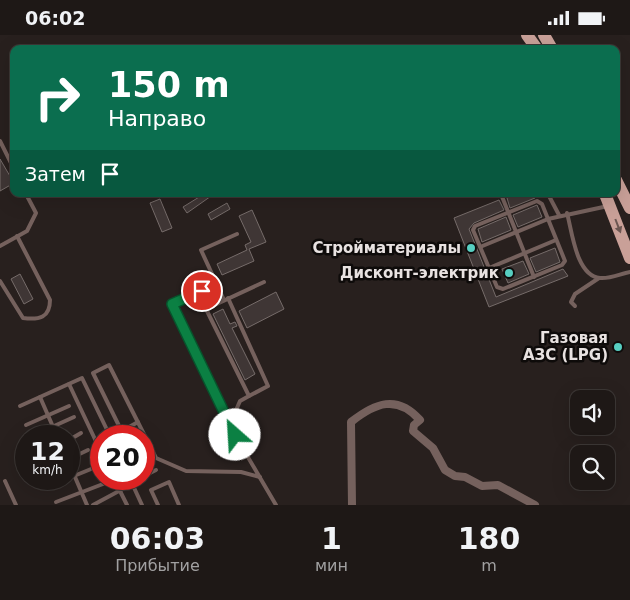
<!DOCTYPE html>
<html lang="ru">
<meta charset="utf-8">
<style>
:root{--surface:#1e1816;--page:#26211f;--text:#f1f3f6;--muted:#a1a0a1;--line:#3c3735}
body{margin:0;font-family:"DejaVu Sans",sans-serif;background:var(--page);color:var(--text);height:100vh;display:flex;flex-direction:column;font-size:19px;white-space:nowrap}
*{box-sizing:border-box;margin:0}
p{font-size:16px;color:var(--muted)}
.icon{flex:none;width:28px;height:28px;fill:none;stroke:currentColor;stroke-width:2;stroke-linecap:round;stroke-linejoin:round}
.map{position:relative;height:470px;overflow:hidden}
.details{display:flex;flex-direction:column;background:var(--surface);flex:1}
.details>*{flex:none}
.hud{position:absolute;left:10px;top:10px;width:610px;height:152px;border-radius:10px;box-shadow:0 5px 20px #0002,0 0 0 1px var(--line);background:#0b6e4f;color:#fff;overflow:hidden}
.controls{position:absolute;left:570px;top:355px;display:grid;gap:10px}
.controls a{display:grid;place-items:center;width:45px;height:45px;border-radius:10px;background:var(--surface);box-shadow:0 5px 20px #0002,0 0 0 1px var(--line);font-size:25px}
.speed{position:absolute;left:15px;top:390px;display:flex;gap:10px;font-size:25px;font-weight:700;text-align:center}
.speed>*{display:grid;place-content:center;width:65px;height:65px;border-radius:50%;background:var(--surface);box-shadow:0 5px 20px #0002,0 0 0 1px var(--line);line-height:1}
.speed small{font-size:12px;font-weight:400}
.speed .limit{border:8px solid #d22;background:#fff;color:#111}
.pin{position:absolute;display:grid;place-items:center;width:42px;height:42px;color:#fff;margin:-21px;border:2px solid #fff;border-radius:50%;box-shadow:0 1px 5px #0007}
.me{position:absolute;width:55px;margin:-28px;rotate:334deg;stroke-linejoin:round;filter:drop-shadow(0 0 4px #0008)}
.turn{display:flex;align-items:center;gap:18px;height:105px;padding:0 15px;font-size:22px}
.turn .icon{width:65px;height:65px;stroke-width:2.5}
.turn b{display:block;font-size:35px;line-height:42px}
.then{display:flex;align-items:center;height:48px;padding:0 15px;background:#0003;gap:10px;font-size:19px}
.eta{display:flex;justify-content:space-evenly;align-items:center;height:85px;text-align:center}
.eta b{font-size:30px;font-weight:600;line-height:35px}
.status{display:flex;justify-content:space-between;align-items:center;height:35px;padding:0 25px;background:var(--surface);direction:ltr}
.status svg{height:14px;fill:currentColor}
.map>svg:first-child{display:block}
</style>
<div class="status"><b>06:02</b><svg viewBox="0 0 49 12"><path d="M0 12V9h3v3zM5 12V6h3v6zM10 12V3h3v9zM15 12V0h3v12zM26 1h20v11H26zM47 4h2v5h-2z"/></svg></div>
<div class="map">
<svg width="630" height="470" viewBox="0 0 630 470">
<rect width="100%" height="100%" fill="#28201e"/>
<g fill="#3f3635" stroke="#766c6a">
<polygon points="0,124 14,148 0,156"/>
<polygon points="204,159 214,159 187,178 183,172"/>
<polygon points="517,159 533,159 535,163 510,173 507,163"/>
<polygon points="160,164 172,193 162,197 150,168"/>
<polygon points="499,165 504,175 474,188 469,194 496,262 563,234 568,241 489,272 454,183"/>
<polygon points="227,168 230,174 211,185 208,179"/>
<polygon points="537,170 542,182 518,192 513,180"/>
<polygon points="252,175 266,207 249,214 254,226 222,240 217,229 247,215 245,210 251,207 239,181"/>
<polygon points="506,182 511,195 482,207 478,194"/>
<polygon points="555,213 560,227 536,237 530,223"/>
<polygon points="523,226 529,239 508,248 502,234"/>
<polygon points="20,239 33,264 24,269 11,244"/>
<polygon points="276,257 284,274 247,293 239,276"/>
<polygon points="223,274 230,289 235,287 237,291 232,293 255,339 245,345 213,279"/>
</g>
<g fill="none" stroke-linecap="round" stroke-linejoin="round">
<g stroke="#75615d" stroke-width="4">
<polyline points="0,106 14,134"/>
<polyline points="501,159 534,242"/>
<polyline points="548,159 559,180"/>
<path d="M567,178C572,196 576,241 600,243C610,244 620,239 630,237"/>
<polyline points="0,211 27,196 36,178 26,159"/>
<polyline points="480,212 548,184 542,169 537,166 475,191 473,195 497,252 503,254 562,230 565,226 548,184 608,171"/>
<polyline points="489,233 556,205"/>
<path d="M0,246L23,283C39,285 50,283 50,265L17,201"/>
<polyline points="217,250 172,269 235,400 276,470"/>
<polyline points="228,263 268,351 249,361"/>
<polyline points="224,265 201,215 237,199"/>
<polyline points="575,271 571,267 575,259 599,243"/>
<polyline points="69,349 101,417"/>
<polyline points="40,362 57,401"/>
<polyline points="20,371 82,343 110,401"/>
<polyline points="230,389 240,366 249,361 206,274 264,247"/>
<polyline points="26,390 69,371"/>
<polyline points="122,396 138,387"/>
<polyline points="32,401 74,382"/>
<polyline points="124,401 93,338 109,330 156,423 186,436 241,437 260,442"/>
<polyline points="69,405 81,398"/>
<polyline points="69,424 88,415"/>
<polyline points="69,428 87,470"/>
<polyline points="144,441 156,435"/>
<polyline points="69,443 96,432"/>
<polyline points="114,444 127,470"/>
<polyline points="130,444 142,470"/>
<polyline points="5,446 16,470"/>
<polyline points="47,451 66,444"/>
<polyline points="56,467 103,449"/>
<polyline points="93,470 132,449"/>
<polyline points="158,470 151,455 169,447 179,470"/>
</g>
<path stroke="#75615d" stroke-width="8" d="M352,470L351,387C375,368 397,359 420,385L414,390L413,396L433,413L445,435L455,441L465,442L482,451L498,450L535,470"/>
<g stroke="#c9a098" stroke-width="12">
<polyline points="527,0 537,14"/>
<polyline points="544,0 552,14"/>
<polyline points="616,145 630,173"/>
<polyline points="605,159 630,223"/>
</g>
</g>
<defs><path id="oneway-solid" d="M-6-.8H1V-3.2L6.5 0L1 3.2V.8H-6Z" transform="scale(1.25)"/></defs>
<use fill="#6c5651" href="#oneway-solid" transform="translate(618 191) rotate(69)"/>
<g fill="none" stroke-linecap="round" stroke-linejoin="round">
<defs>
<polyline id="route" points="202,256 172,269 235,400"/>
</defs>
<use href="#route" stroke="#07532c" stroke-width="12"/>
<use href="#route" stroke="#0b8043" stroke-width="9"/>
</g>
<g fill="#57cec1" stroke="#0e0b0a" stroke-width="2">
<circle cx="471" cy="213" r="5"/>
<circle cx="509" cy="238" r="5"/>
<circle cx="618" cy="312" r="5"/>
</g>
<g text-anchor="middle" stroke-width="5" stroke-linejoin="round" paint-order="stroke">
<g font-size="15" font-weight="bold" fill="#e8e2e1" stroke="#0e0b0a" text-anchor="end">
<text x="461" y="218">Стройматериалы</text>
<text x="499" y="243">Дисконт-электрик</text>
<text x="608" y="308">Газовая<tspan x="608" dy="17">АЗС (LPG)</tspan></text>
</g>
</g>
</svg>
<div class="controls">
<a><svg class="icon" aria-label="sound" viewBox="0 0 24 24"><path d="M4 9h4l5-4v14l-5-4H4zM17 9q2 3 0 6"/></svg></a>
<a><svg class="icon" aria-label="search" viewBox="0 0 24 24"><circle cx="10" cy="10" r="6"/><path d="M15 15l6 6"/></svg></a>
</div>
<div class="speed"><div>12<small>km/h</small></div><div class="limit">20</div></div>
<div class="pin" style="left:202px;top:256px;background:#d93025"><svg class="icon" aria-label="arrive" viewBox="0 0 24 24"><path d="M6 21V4h12l-3 4 3 4H6"/></svg></div>
<svg class="me" style="left:235px;top:400px" viewBox="-20 -20 40 40"><circle r="19" fill="#fff"/><path d="M0-13L10 11 0 6-10 11z" fill="#0b8043"/></svg>
<div class="hud">
<div class="turn"><svg class="icon" aria-label="right" viewBox="0 0 24 24"><path d="M7 20v-9h11M14 6l5 5-5 5"/></svg><div><b>150 m</b>Направо</div></div>
<div class="then">Затем<svg class="icon" aria-label="arrive" viewBox="0 0 24 24"><path d="M6 21V4h12l-3 4 3 4H6"/></svg></div>
</div>
</div>
<section class="details">
<div class="eta">
<div><b>06:03</b><p>Прибытие</p></div>
<div><b>1</b><p>мин</p></div>
<div><b>180</b><p>m</p></div>
</div>
</section>
